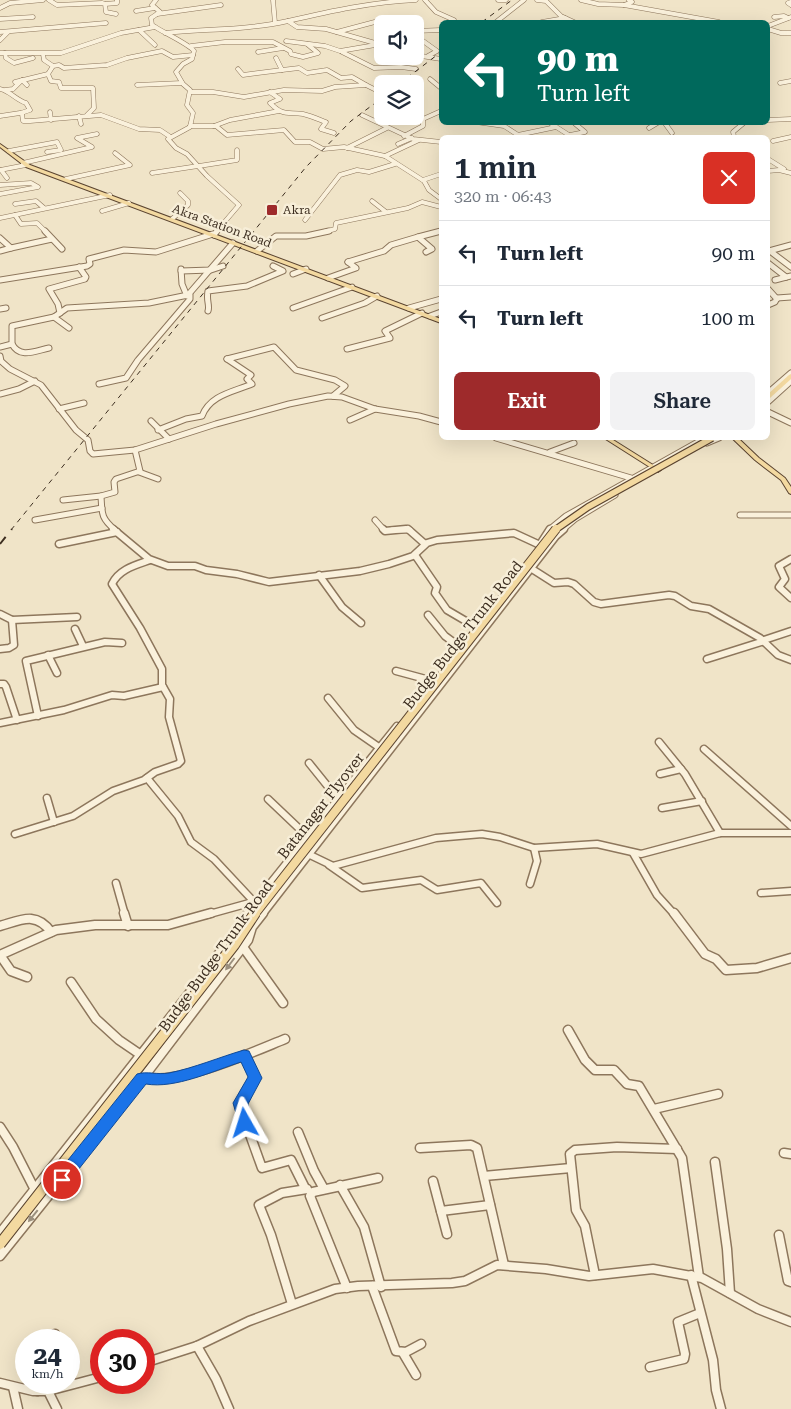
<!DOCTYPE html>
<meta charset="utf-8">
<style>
:root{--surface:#fff;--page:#f2f2f3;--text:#1f2937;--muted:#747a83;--line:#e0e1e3;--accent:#9e2a2b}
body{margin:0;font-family:"Roboto Serif",serif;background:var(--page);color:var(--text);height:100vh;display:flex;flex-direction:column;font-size:19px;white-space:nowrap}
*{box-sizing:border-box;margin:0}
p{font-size:16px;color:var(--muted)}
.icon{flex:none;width:28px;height:28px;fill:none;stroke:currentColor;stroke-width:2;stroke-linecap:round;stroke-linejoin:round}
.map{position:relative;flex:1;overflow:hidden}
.side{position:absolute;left:439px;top:135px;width:331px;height:305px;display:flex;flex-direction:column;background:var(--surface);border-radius:8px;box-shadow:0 5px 20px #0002}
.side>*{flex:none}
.top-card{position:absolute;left:439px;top:20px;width:331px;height:105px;border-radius:8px;box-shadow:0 5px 20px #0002;background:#00695c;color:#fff;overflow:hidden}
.tools{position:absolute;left:374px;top:15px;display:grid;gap:10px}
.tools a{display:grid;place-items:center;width:50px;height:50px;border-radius:8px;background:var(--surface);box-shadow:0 5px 20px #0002;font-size:25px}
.speed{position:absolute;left:15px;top:1329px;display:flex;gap:10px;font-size:25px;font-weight:700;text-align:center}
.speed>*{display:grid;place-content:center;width:65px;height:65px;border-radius:50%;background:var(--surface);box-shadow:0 5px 20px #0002;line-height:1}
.speed small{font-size:12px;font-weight:400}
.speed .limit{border:8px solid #d22;background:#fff;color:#111}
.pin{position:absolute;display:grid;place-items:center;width:42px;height:42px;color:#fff;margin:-21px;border:2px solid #fff;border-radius:50%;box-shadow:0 1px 5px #0007}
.me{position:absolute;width:55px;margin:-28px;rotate:354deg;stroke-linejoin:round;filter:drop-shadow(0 0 4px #0008)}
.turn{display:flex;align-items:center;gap:18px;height:105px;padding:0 15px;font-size:22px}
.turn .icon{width:65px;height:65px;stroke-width:2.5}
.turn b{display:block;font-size:35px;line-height:42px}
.round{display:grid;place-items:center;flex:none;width:52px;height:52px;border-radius:8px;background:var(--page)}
.summary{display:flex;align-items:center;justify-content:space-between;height:85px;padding:0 15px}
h1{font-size:30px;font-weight:600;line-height:38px}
.primary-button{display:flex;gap:10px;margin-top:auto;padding:10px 15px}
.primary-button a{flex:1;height:58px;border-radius:8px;background:var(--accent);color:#fff;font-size:20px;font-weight:600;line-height:58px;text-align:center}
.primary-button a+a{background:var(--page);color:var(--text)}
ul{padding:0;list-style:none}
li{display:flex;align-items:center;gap:15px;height:65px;padding:0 15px;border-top:1px solid var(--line)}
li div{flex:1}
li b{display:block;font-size:19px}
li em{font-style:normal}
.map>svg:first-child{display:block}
</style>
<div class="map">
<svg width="791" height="1409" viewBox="0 0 791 1409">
<rect width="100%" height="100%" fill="#f0e4c8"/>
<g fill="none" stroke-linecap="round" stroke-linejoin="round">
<defs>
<g id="minor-far3">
<polyline points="49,0 57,5 102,3 105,4 106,12 116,14"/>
<path d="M156,0L152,5L160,12L151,18L152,25C162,32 189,44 194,51L192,59L183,64L176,72L183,84L190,90L187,105L193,113L190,127L168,139L176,148L187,154L207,176L239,205L216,232"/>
<polyline points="273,0 275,23"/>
<polyline points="425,0 436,12 454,20"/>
<polyline points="498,0 506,0"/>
<polyline points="537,0 546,1 561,16 574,22"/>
<polyline points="581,0 598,4 624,5"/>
<polyline points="629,0 632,2 624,5 719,22"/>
<polyline points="791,2 788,3 791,5"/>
<polyline points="105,4 117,3 117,0"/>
<polyline points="0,8 10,3 43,0"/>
<polyline points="136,11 155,8"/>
<polyline points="157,14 221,5"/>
<polyline points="774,17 784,16 788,18"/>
<polyline points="0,19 33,17"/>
<path d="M288,21C331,11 372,2 416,0"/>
<polyline points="496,22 524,0"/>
<polyline points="542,22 565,18"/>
<polyline points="768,26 791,17"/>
<polyline points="768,29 781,33 791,33"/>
<polyline points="139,30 155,45"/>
<polyline points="415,31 441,30"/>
<polyline points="0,32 106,23"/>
<polyline points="337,32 386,19 395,24"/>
<path d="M165,33C206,29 248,30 288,21L297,27L326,29L382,45"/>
<polyline points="0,40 8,32"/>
<polyline points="286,41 325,46 340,51 381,44"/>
<polyline points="423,41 437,51 428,56"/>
<polyline points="191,46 225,42 273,42 290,51 291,54 303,57 318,53 307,44"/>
<polyline points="258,52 283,48"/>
<polyline points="342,52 374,68 401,67 416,69"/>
<polyline points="0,53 61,53 121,33 155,27"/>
<polyline points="5,53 6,58 14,63 33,58"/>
<polyline points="43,54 44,60 53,66"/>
<polyline points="415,55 441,59"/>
<polyline points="238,69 243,75 282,70"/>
<polyline points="430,79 441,88"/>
<polyline points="15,82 48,74"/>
<polyline points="780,83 791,81"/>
<polyline points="137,85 182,83"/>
<polyline points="366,85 382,93"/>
<path d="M0,89C10,91 16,100 26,103L30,110L21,113"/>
<polyline points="5,90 13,89 22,80 27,85"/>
<polyline points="190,92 213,92 244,97 284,90 322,91 335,87 366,85 352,77 341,78 327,70 307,73 299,68 282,70 276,58"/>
<path d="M270,92L280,99L270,103C283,116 286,112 303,114C311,116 318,119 326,122L321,129L334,133"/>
<polyline points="50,112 51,120"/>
<polyline points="87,115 94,108 93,88 61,88 59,82 51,81 48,74 53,66 59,65 64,68 107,65 127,58 162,51 173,57 193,55"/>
<polyline points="362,115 413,139 441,142"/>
<polyline points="0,116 20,113 22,114 23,121 30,121 101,115 139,129 160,130 169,136"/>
<polyline points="79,116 81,124"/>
<polyline points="768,120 791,119"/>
<polyline points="476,122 504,126 518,135 556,127"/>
<polyline points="664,122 672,133"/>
<polyline points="550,123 572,137"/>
<polyline points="190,126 216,126 227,135 284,130 295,142 310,142 323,149 344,147 385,156 424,181 429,190 441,199"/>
<polyline points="214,126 230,120 279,111"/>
<polyline points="649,128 659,122"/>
<polyline points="570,135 585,132 573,122"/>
<polyline points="404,136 423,126 423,119 441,111"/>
<polyline points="732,138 734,136 733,132 745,122"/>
<polyline points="773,141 791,137"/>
<polyline points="398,144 412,138"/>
<polyline points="347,148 387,128"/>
<polyline points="9,151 57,142 61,150 47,152"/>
<polyline points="385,156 419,140"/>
<polyline points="768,159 784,169"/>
<polyline points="23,163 92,147 77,138 97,134"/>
<polyline points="199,166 237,160 237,150"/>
<polyline points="0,170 26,165"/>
<polyline points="1,170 7,178"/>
<polyline points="768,171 779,170 791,173"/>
<polyline points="152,173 198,166"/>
<polyline points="66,179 130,165 115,153"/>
<polyline points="423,180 441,174"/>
<polyline points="0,185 31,183 38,187 0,194"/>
<polyline points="372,201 386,212"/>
<polyline points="15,204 36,201 44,208"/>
<polyline points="102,211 129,203"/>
<polyline points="15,215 21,224 37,223 46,232"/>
<polyline points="0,218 110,195"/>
<polyline points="172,219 188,205 188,201 180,193"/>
<polyline points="305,220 340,175 357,170 369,172 395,164"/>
<polyline points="324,232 335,229 336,223 408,208 422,202 441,207"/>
<polyline points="437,232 441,231"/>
</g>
<g id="minor-far2">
<polyline points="45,231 62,249"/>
<polyline points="214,235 217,231"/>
<polyline points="0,238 11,248 0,251"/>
<polyline points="11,248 52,239"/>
<polyline points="257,251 276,236 306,236 329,231"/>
<polyline points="769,251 791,245"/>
<polyline points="770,251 791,267"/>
<polyline points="426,252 432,249 418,237 441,231"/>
<polyline points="348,262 384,251 391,245 418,237"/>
<polyline points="768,263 786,277"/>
<polyline points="181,269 182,284 187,296"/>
<polyline points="181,271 211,270 223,266"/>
<polyline points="293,274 306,269"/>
<polyline points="328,278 356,268 348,262"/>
<polyline points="0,280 87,266 90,264 89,259 124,250 156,252 213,234"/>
<polyline points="775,280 791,276"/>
<polyline points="768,289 777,299"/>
<polyline points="768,305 775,302 777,298 791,297"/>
<polyline points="293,308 352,287"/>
<polyline points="409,308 441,299"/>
<polyline points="0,309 6,308"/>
<path d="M208,311C210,305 206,301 208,291L247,286L283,271L273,266"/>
<polyline points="60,313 58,304 49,289 85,279 86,277 79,267"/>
<polyline points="430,316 441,312"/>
<polyline points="54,317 69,328"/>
<polyline points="322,318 365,303 377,296"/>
<path d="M12,344C20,359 35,351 49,348"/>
<polyline points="0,347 12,344 12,326 54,317 67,308 149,303 188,295 233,243"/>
<polyline points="347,349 390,338 385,331 422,313"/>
<polyline points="0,356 1,361 10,369 41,385 76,430 88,440 90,451 93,454 135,450 216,424 289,404 328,396 342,397 375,409 419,416 441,422"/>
<polyline points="227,359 274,347 296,370 335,380 345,386 333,396"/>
<polyline points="99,384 126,378 138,360 190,299 190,295"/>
<polyline points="768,393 791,373"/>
<polyline points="0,394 19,389 35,381"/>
<polyline points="768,402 791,381"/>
<polyline points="59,409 84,403"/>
<polyline points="768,412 791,423"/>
<polyline points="350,420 375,409"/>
<polyline points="151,421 169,439"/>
<path d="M158,430L186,419L202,416C210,395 233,392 252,384L247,379L251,375L227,359"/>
<polyline points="496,438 631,478"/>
<polyline points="707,443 719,438"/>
<polyline points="550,452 574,443"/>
<polyline points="139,472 158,479"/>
<polyline points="63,500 101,496"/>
<polyline points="740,515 791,515"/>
<polyline points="35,520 102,508"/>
<polyline points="375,520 384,530"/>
<path d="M115,530C101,518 102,514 101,496L115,492L114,482L116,479L140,471L135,450"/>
<polyline points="392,530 410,530"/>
<polyline points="549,530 566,516 705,438"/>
<polyline points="562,530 575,519 615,495"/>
</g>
<g id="minor-far1">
<polyline points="113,529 149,559 168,566 195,566 206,570 237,574 269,582 360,571 389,564 413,556 427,543 437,540 514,533 540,545"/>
<polyline points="383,529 385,531 406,529"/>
<polyline points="408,529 425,544"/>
<polyline points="59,544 117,532"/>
<polyline points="539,546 550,529"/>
<polyline points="415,555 437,587 435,593 447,610 476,627"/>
<polyline points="791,559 779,566 785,579 779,587 791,598"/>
<polyline points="532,569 554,583 568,582 574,584 594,602 601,604 669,595 675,596 691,606 709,609 760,638 778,655 791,660"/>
<polyline points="319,575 342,607 361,623"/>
<polyline points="0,614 12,620 14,645 9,648 0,649"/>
<polyline points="428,615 445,636 460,647"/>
<polyline points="12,620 77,617"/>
<polyline points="75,629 83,646"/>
<polyline points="764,640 791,631"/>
<polyline points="48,655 57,673"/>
<polyline points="707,659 764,641"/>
<polyline points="396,671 433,681"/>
<polyline points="0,684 4,684 6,687 17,720"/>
<polyline points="328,698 354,730 380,748"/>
<polyline points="38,716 26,661 105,642 122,643"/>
<polyline points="0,723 64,710 112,695 124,696 163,687"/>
<polyline points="659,742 685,774 720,833"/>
<polyline points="704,749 791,826"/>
<polyline points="309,763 338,799"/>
<polyline points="660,774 681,769"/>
<polyline points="147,778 178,816 191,842 214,859 256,904"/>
<polyline points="47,798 54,822"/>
<polyline points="268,799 308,837"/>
<polyline points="662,808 702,801"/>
<path d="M15,834L73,816L113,791L144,780L155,772L178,764L181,761L169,717L170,699L162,685V669L140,628L112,584C119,569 136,565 150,560"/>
<polyline points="633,853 657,895 675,915"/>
<polyline points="308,854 333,866 436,838 482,834 500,837 534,848 597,844 641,854 720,833 791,833"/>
<polyline points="329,865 362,888 421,880 437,890 481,883 497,903"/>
<polyline points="116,883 125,915"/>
<polyline points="530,884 537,861 534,848"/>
<polyline points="761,893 791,891"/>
<polyline points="206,915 253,902"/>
<polyline points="248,915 269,885 397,726"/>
<polyline points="262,915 556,536 564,529"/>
</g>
<g id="minor">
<polyline points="124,913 128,926"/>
<polyline points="674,913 705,954 716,959 726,970 757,968 791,958"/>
<path d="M0,926C21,920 36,911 51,932"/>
<polyline points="243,947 283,1003"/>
<polyline points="27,977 11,971 0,955 56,930 95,925 168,925 211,913"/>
<polyline points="71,982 96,1019 119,1040 141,1055"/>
<polyline points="568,1030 585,1060 595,1070 614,1070 627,1084 639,1086 682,1158 699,1277"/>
<path d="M244,1055L255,1078C250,1084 240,1100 240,1107L262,1168L291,1160L305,1188"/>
<path d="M143,1078C182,1084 248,1054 285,1039"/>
<polyline points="654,1109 718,1094"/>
<polyline points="0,1127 13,1147 35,1190"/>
<polyline points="298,1132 314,1171 324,1189"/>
<polyline points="420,1148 471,1145 477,1148 504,1265"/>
<polyline points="784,1153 791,1154"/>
<polyline points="715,1162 727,1249 730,1293"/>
<polyline points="484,1176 571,1168"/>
<polyline points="433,1181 447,1234"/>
<polyline points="340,1185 364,1227 381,1287"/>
<polyline points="441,1211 490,1205"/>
<polyline points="0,1233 203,976 248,913"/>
<polyline points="779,1235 788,1281 791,1282"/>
<polyline points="0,1256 143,1078 248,940 252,927 263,913"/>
<polyline points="595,1275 585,1226 576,1210 570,1154 575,1150 617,1147 677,1149"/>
<polyline points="691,1275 713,1360 716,1390 721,1409"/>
<polyline points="372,1286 396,1351 406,1352 421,1344"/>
<polyline points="347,1288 310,1196 313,1192 378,1178"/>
<polyline points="292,1304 271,1235 259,1205 282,1193 307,1189"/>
<polyline points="53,1340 55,1334"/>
<polyline points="197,1346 216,1379 229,1409"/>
<polyline points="403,1353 416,1375"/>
<polyline points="144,1363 197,1346 249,1321 335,1289 358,1286 452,1283 465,1281 497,1265 546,1269 589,1276 653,1269 702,1278 758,1309 791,1322"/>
<polyline points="650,1367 684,1359 685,1354 678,1322 700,1313"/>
<polyline points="0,1383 33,1391 48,1391 101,1377"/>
<polyline points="13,1387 18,1409"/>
<polyline points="37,1391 39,1382"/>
<polyline points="48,1391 57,1409"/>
</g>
<g id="major">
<polygon points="0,144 30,165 441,319 441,323 26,167 0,147"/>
<polygon points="791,374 791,379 770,398 768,399 768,394 789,375"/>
<polygon points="604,438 610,438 661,470 658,472 656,471"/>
<polygon points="732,438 738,438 759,458 785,478 791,487 791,494 789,493 781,480 755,460"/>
</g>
</defs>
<use href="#minor-far3" stroke="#8d765c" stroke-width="5"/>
<use href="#minor-far2" stroke="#8d765c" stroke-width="7"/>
<use href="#minor-far1" stroke="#8d765c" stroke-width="9"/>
<use href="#minor" stroke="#8d765c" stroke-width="11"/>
<use href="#major" stroke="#5b4430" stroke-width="2"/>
<use href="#minor-far3" stroke="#faf1dc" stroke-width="4"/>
<use href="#minor-far2" stroke="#faf1dc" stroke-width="5"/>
<use href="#minor-far1" stroke="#faf1dc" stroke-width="6"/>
<use href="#minor" stroke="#faf1dc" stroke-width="8"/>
<use href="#major" fill="#f3d9a0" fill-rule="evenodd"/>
<g stroke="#3d2e20" stroke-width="1" stroke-dasharray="5 5" stroke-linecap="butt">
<polyline points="482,22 512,0"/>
<polyline points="399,84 441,52"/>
<polyline points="11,530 306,167 351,121 382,98"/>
</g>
<polyline stroke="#3d2e20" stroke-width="2" stroke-dasharray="9 9" stroke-linecap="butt" points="0,544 12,529"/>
<defs>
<polyline id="major-bridge-far2" points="555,530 588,507 712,438"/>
<polyline id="major-bridge-far1" points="254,915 556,529"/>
<polyline id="major-bridge" points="0,1244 234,945 255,913"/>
</defs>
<use href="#major-bridge-far2" stroke="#5b4430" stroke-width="8" stroke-linecap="butt"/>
<use href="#major-bridge-far1" stroke="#5b4430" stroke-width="10" stroke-linecap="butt"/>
<use href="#major-bridge" stroke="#5b4430" stroke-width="12" stroke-linecap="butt"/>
<use href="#major-bridge-far2" stroke="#f3d9a0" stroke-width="5.5"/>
<use href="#major-bridge-far1" stroke="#f3d9a0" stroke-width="8"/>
<use href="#major-bridge" stroke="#f3d9a0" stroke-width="10"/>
</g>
<defs><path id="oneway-solid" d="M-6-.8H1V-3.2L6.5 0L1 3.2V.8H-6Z" transform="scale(1.25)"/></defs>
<g fill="#9c907e">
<use href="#oneway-solid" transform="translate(230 964) rotate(127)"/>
<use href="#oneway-solid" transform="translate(33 1216) rotate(129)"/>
</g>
<path fill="#1a73e8" stroke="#114b97" d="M244,1050L249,1051L262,1078L248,1104L252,1123L250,1127L245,1129L240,1127L233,1103L248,1077L241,1062C213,1071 175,1089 146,1084L67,1184L62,1186L56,1184L54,1180L56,1175L137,1074C147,1071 158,1075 169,1073C194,1068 220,1057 244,1050Z"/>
<rect fill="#9e2a2b" stroke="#f7eed8" stroke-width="2" x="266" y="204" width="12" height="12" rx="2.5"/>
<g text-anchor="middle" stroke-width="5" stroke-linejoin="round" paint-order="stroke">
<g font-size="12" fill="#3d2e20" stroke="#f7eed8" text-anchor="start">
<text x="283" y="214">Akra</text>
</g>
<g font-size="12" fill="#3d2e20" stroke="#f7eed8">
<text transform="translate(222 226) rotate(20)" y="4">Akra Station Road</text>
</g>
<g font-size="15" fill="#3d2e20" stroke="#f7eed8">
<text transform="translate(463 635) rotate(-52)" y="5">Budge Budge Trunk Road</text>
<text transform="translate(321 806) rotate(-52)" y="5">Batanagar Flyover</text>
<text transform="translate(216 956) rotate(-54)" y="5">Budge Budge Trunk Road</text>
</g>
</g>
</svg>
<div class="tools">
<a><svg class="icon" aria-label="sound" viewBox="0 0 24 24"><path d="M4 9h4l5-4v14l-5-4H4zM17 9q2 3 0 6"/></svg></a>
<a><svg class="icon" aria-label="layers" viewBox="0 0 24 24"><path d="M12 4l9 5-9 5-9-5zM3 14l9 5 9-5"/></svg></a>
</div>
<div class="speed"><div>24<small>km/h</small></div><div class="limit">30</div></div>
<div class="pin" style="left:62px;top:1180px;background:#d93025"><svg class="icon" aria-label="arrive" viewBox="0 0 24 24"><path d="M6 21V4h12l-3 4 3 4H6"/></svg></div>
<svg class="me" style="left:245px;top:1123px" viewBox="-20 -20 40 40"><path d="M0-17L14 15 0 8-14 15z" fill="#1a73e8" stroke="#fff" stroke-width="4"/></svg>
<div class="top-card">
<div class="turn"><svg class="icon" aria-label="left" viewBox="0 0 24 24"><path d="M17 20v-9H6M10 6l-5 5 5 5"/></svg><div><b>90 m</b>Turn left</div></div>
</div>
<section class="side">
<div class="summary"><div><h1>1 min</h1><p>320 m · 06:43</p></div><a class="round" style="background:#d93025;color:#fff"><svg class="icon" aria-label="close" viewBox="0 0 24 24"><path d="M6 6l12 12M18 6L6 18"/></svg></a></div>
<ul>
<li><svg class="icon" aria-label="left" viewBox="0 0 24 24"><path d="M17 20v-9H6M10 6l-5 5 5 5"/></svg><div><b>Turn left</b></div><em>90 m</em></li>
<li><svg class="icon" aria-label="left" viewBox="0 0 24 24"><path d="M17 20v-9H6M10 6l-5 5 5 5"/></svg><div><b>Turn left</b></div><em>100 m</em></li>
</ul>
<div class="primary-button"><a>Exit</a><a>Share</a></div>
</section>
</div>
